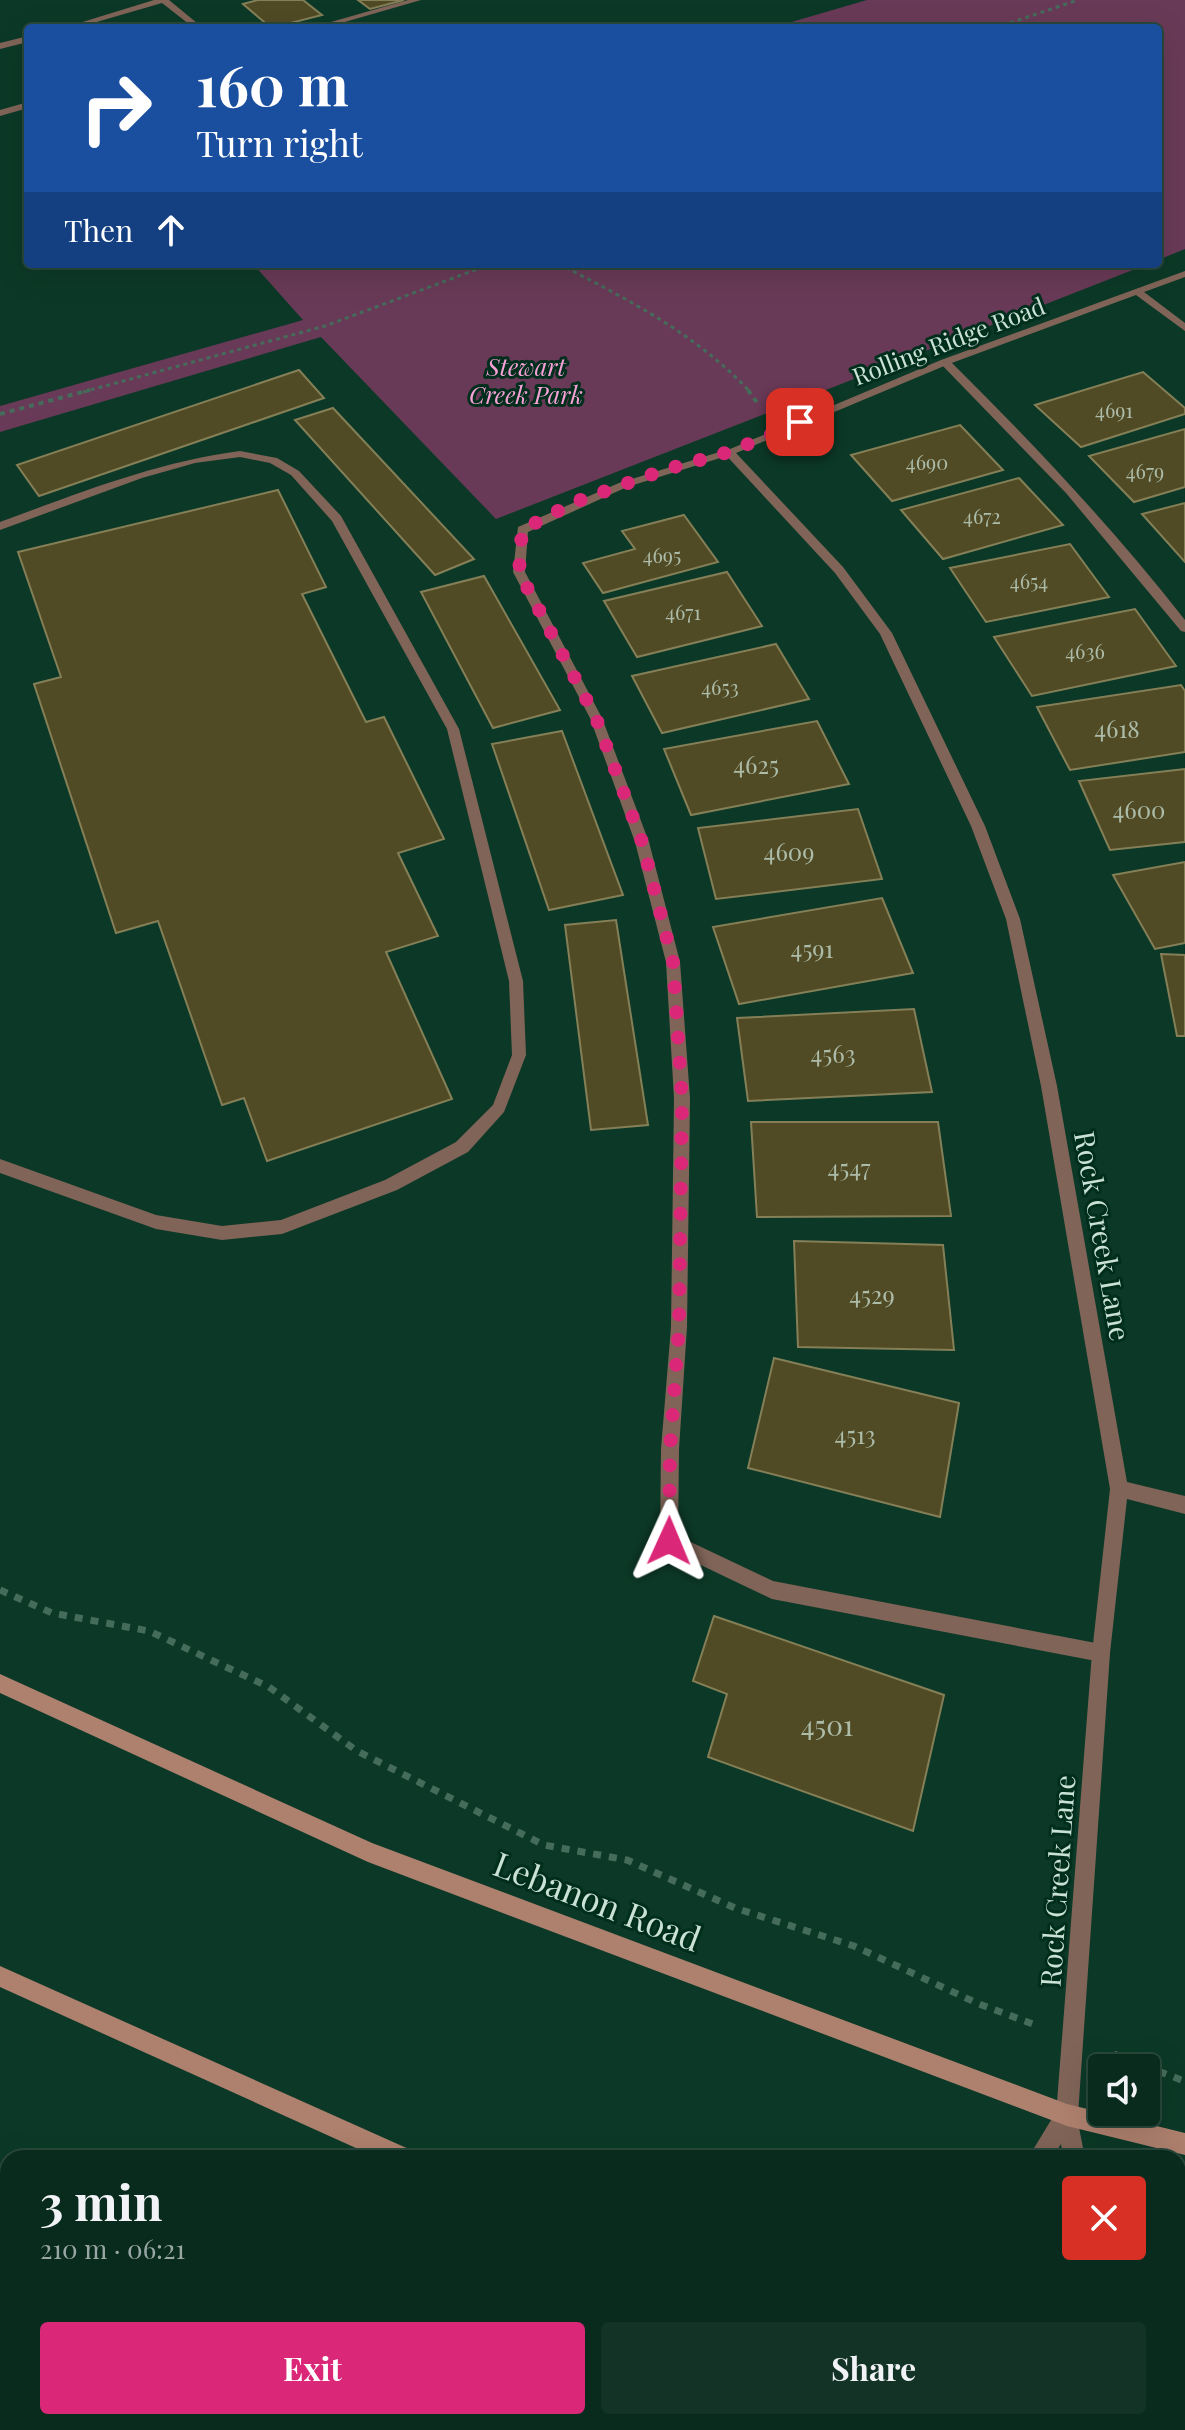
<!DOCTYPE html>
<meta charset="utf-8">
<style>
:root{--surface:#092b1d;--page:#123326;--text:#f1f3f6;--muted:#99a7a4;--line:#29473b;--accent:#db2777}
body{margin:0;font-family:"Playfair Display",serif;background:var(--page);color:var(--text);height:100vh;display:flex;flex-direction:column;font-size:30px;white-space:nowrap}
*{box-sizing:border-box;margin:0}
p{font-size:26px;color:var(--muted)}
.icon{flex:none;width:44px;height:44px;fill:none;stroke:currentColor;stroke-width:2;stroke-linecap:round;stroke-linejoin:round}
.map{position:relative;flex:1;overflow:hidden}
.panel{position:absolute;left:0px;top:2150px;width:1186px;height:280px;display:flex;flex-direction:column;background:var(--surface);border-radius:24px 24px 0 0;box-shadow:0 8px 32px #0002,0 0 0 2px var(--line)}
.panel>*{flex:none}
.hud{position:absolute;left:24px;top:24px;width:1138px;height:244px;border-radius:8px;box-shadow:0 8px 32px #0002,0 0 0 2px var(--line);background:#1a4fa0;color:#fff;overflow:hidden}
.controls{position:absolute;left:1088px;top:2054px;display:grid;gap:16px}
.controls a{display:grid;place-items:center;width:72px;height:72px;border-radius:8px;background:var(--surface);box-shadow:0 8px 32px #0002,0 0 0 2px var(--line);font-size:40px}
.pin{position:absolute;display:grid;place-items:center;width:68px;height:68px;color:#fff;margin:-34px;border-radius:16px;box-shadow:0 4px 12px #0006}
.me{position:absolute;width:88px;margin:-44px;rotate:1deg;stroke-linejoin:round;filter:drop-shadow(0 0 6px #0008)}
.turn{display:flex;align-items:center;gap:28px;height:168px;padding:0 40px;font-size:36px}
.turn .icon{width:104px;height:104px;stroke-width:2.5}
.turn b{display:block;font-size:56px;line-height:68px}
.then{display:flex;align-items:center;height:76px;padding:0 40px;background:#0003;gap:16px;font-size:30px}
.round{display:grid;place-items:center;flex:none;width:84px;height:84px;border-radius:8px;background:var(--page)}
.headline{display:flex;align-items:center;justify-content:space-between;height:136px;padding:0 40px}
h1{font-size:48px;font-weight:700;line-height:60px}
.cta{display:flex;gap:16px;margin-top:auto;padding:16px 40px}
.cta a{flex:1;height:92px;border-radius:8px;background:var(--accent);color:#fff;font-size:32px;font-weight:700;line-height:92px;text-align:center}
.cta a+a{background:var(--page);color:var(--text)}
.map>svg:first-child{display:block}
</style>
<div class="map">
<svg width="1185" height="2430" viewBox="0 0 1185 2430">
<rect width="100%" height="100%" fill="#0c3927"/>
<g fill="#693a57">
<polygon points="867,0 1185,0 1185,249 1158,260 1158,28 771,28"/>
<polygon points="253,264 1148,264 496,519 321,337 0,432 0,406 303,320"/>
</g>
<g fill="#504b24" stroke="#847f57" stroke-width="2">
<polygon points="258,0 303,0 322,15 271,28 243,4"/>
<polygon points="358,0 404,0 370,9"/>
<polygon points="299,370 324,398 39,496 17,465"/>
<polygon points="1143,372 1185,408 1185,414 1081,447 1035,405"/>
<polygon points="333,408 474,559 435,575 295,420"/>
<polygon points="960,425 1003,470 892,501 851,455"/>
<polygon points="1185,429 1185,487 1134,502 1089,456"/>
<polygon points="1019,478 1063,525 943,559 901,510"/>
<polygon points="278,490 326,587 302,594 366,722 384,717 444,839 398,853 438,936 386,952 452,1099 267,1161 244,1098 222,1105 158,921 116,933 34,684 61,677 18,552"/>
<polygon points="1185,503 1185,562 1142,514"/>
<polygon points="684,515 718,562 603,593 583,563 635,549 622,531"/>
<polygon points="1070,544 1109,597 986,622 950,568"/>
<polygon points="727,572 762,626 637,657 604,601"/>
<polygon points="484,576 560,710 493,728 421,592"/>
<polygon points="1135,609 1176,666 1032,696 994,637"/>
<polygon points="776,644 809,699 662,733 632,676"/>
<polygon points="1181,685 1185,691 1185,752 1070,770 1037,707"/>
<polygon points="817,721 849,784 691,815 664,749"/>
<polygon points="562,731 623,895 549,910 492,744"/>
<polygon points="1185,769 1185,842 1110,850 1079,781"/>
<polygon points="858,809 882,879 716,899 698,828"/>
<polygon points="1185,862 1185,943 1155,949 1113,875"/>
<polygon points="882,898 913,973 739,1004 713,927"/>
<polygon points="616,920 648,1125 591,1130 565,925"/>
<polygon points="1161,954 1185,955 1185,1036 1177,1036"/>
<polygon points="914,1009 932,1092 748,1101 737,1018"/>
<polygon points="751,1122 938,1122 951,1216 757,1217"/>
<polygon points="794,1241 943,1245 954,1350 798,1347"/>
<polygon points="774,1358 959,1403 940,1517 748,1468"/>
<polygon points="714,1616 944,1695 913,1831 708,1757 727,1694 693,1681"/>
</g>
<g fill="none" stroke-linecap="round" stroke-linejoin="round">
<g stroke="#456c5b" stroke-width="3" stroke-dasharray="4 4" stroke-linecap="butt">
<polyline points="995,28 1078,0"/>
<path d="M559,264C627,299 698,335 750,392"/>
<polyline points="83,392 325,326 491,264"/>
</g>
<g stroke="#456c5b" stroke-width="4" stroke-dasharray="5 5" stroke-linecap="butt">
<polyline points="748,390 758,404"/>
<polyline points="0,414 90,390"/>
</g>
<g stroke="#456c5b" stroke-width="7" stroke-dasharray="8 8" stroke-linecap="butt">
<polyline points="0,1590 52,1613 149,1631 269,1687 357,1751 544,1845 627,1860 735,1908 854,1946 979,2004 1033,2024"/>
<polyline points="1114,2054 1184,2081 1185,2085"/>
</g>
<g fill="#806458" fill-rule="evenodd">
<polygon points="154,0 169,0 203,28 194,28 162,3 76,28 63,28"/>
<polygon points="408,0 421,0 324,28 310,28"/>
<polygon points="28,36 28,42 0,49 0,43"/>
<polygon points="28,102 28,108 0,116 0,110"/>
<path d="M941,360H949C1032,442 1112,527 1185,620V632L1181,631L1066,493L941,364Z"/>
<polygon points="729,449 735,452 733,454 627,487 528,532 525,572 602,718 649,842 680,962 690,1098 687,1327 679,1449 678,1536 773,1581 1101,1644 1108,1646 1110,1653 1108,1660 1101,1662 772,1599 663,1547 660,1541 661,1449 671,1327 674,1098 666,962 635,842 590,718 513,572 518,527 619,483"/>
<path d="M240,451L277,458L299,471L341,516L459,729L523,981L526,1055L504,1112L468,1152L397,1190L282,1234L222,1240L156,1229L0,1173V1159L156,1215L222,1226L281,1220L385,1180L456,1142L493,1105L512,1055L509,981L447,729L332,521L291,475L270,463L240,457L195,463L142,478L0,530V522C79,493 156,462 240,451Z"/>
</g>
<polygon fill="#806458" fill-rule="evenodd" points="1185,271 1185,277 1144,292 1185,323 1185,331 1136,295 949,364 736,453 843,567 892,633 985,826 1020,919 1057,1086 1127,1482 1185,1496 1185,1514 1127,1499 1110,1653 1078,2115 1075,2123 1067,2126 1059,2123 1056,2115 1092,1653 1110,1489 1041,1086 1006,919 971,826 880,634 835,573 723,452 941,360"/>
<g fill="#806458" fill-rule="evenodd">
<polygon points="1067,2104 1075,2107 1085,2158 1063,2158 1061,2144 1052,2158 1028,2158 1059,2107"/>
<polygon points="871,2422 895,2422 893,2430 869,2430"/>
<polygon points="1100,2422 1124,2422 1125,2430 1101,2430"/>
</g>
<g fill="#ae806e" fill-rule="evenodd">
<polygon points="0,1674 372,1843 1067,2104 1185,2133 1185,2155 1067,2126 368,1862 0,1693"/>
<polygon points="0,1966 411,2150 414,2158 378,2158 0,1987"/>
<polygon points="977,2422 1016,2422 1019,2430 980,2430"/>
</g>
</g>
<g fill="none" stroke-linecap="round" stroke-linejoin="round">
<polyline stroke="#db2777" stroke-width="14" stroke-dasharray="0 25.2" points="669,1541 670,1449 679,1327 682,1098 673,962 642,842 596,718 519,572 522,530 575,502 667,469 729,452 800,422"/>
</g>
<g text-anchor="middle" stroke-width="6" stroke-linejoin="round" paint-order="stroke">
<g font-size="20" fill="#acbca9">
<text x="1114" y="418">4691</text>
<text x="927" y="470">4690</text>
<text x="1145" y="479">4679</text>
<text x="982" y="524">4672</text>
<text x="662" y="563">4695</text>
<text x="1029" y="589">4654</text>
<text x="683" y="620">4671</text>
<text x="1085" y="659">4636</text>
<text x="720" y="695">4653</text>
</g>
<g font-size="24" fill="#cae1d5" stroke="#002e1d">
<text transform="translate(949 342) rotate(-21)" y="8">Rolling Ridge Road</text>
</g>
<g font-size="24" font-style="italic" fill="#f8a1d6" stroke="#002e1d">
<text x="526" y="376">Stewart<tspan x="526" dy="28">Creek Park</tspan></text>
</g>
<g font-size="24" fill="#acbca9">
<text x="1117" y="738">4618</text>
<text x="756" y="774">4625</text>
<text x="1139" y="819">4600</text>
<text x="789" y="861">4609</text>
<text x="812" y="958">4591</text>
<text x="833" y="1063">4563</text>
<text x="849" y="1177">4547</text>
<text x="872" y="1304">4529</text>
<text x="855" y="1444">4513</text>
</g>
<g font-size="28" fill="#cae1d5" stroke="#002e1d">
<text transform="translate(1102 1236) rotate(80)" y="10">Rock Creek Lane</text>
<text transform="translate(1058 1881) rotate(-86)" y="10">Rock Creek Lane</text>
</g>
<g font-size="28" fill="#acbca9">
<text x="827" y="1736">4501</text>
</g>
<g font-size="34" fill="#cae1d5" stroke="#002e1d">
<text transform="translate(597 1902) rotate(21)" y="12">Lebanon Road</text>
</g>
</g>
</svg>
<div class="controls">
<a><svg class="icon" aria-label="sound" viewBox="0 0 24 24"><path d="M4 9h4l5-4v14l-5-4H4zM17 9q2 3 0 6"/></svg></a>
</div>
<div class="pin" style="left:800px;top:422px;background:#d93025"><svg class="icon" aria-label="arrive" viewBox="0 0 24 24"><path d="M6 21V4h12l-3 4 3 4H6"/></svg></div>
<svg class="me" style="left:669px;top:1541px" viewBox="-20 -20 40 40"><path d="M0-17L14 15 0 8-14 15z" fill="#db2777" stroke="#fff" stroke-width="4"/></svg>
<div class="hud">
<div class="turn"><svg class="icon" aria-label="right" viewBox="0 0 24 24"><path d="M7 20v-9h11M14 6l5 5-5 5"/></svg><div><b>160 m</b>Turn right</div></div>
<div class="then">Then<svg class="icon" aria-label="ahead" viewBox="0 0 24 24"><path d="M12 20V5M6 11l6-6 6 6"/></svg></div>
</div>
<section class="panel">
<div class="headline"><div><h1>3 min</h1><p>210 m · 06:21</p></div><a class="round" style="background:#d93025;color:#fff"><svg class="icon" aria-label="close" viewBox="0 0 24 24"><path d="M6 6l12 12M18 6L6 18"/></svg></a></div>
<div class="cta"><a>Exit</a><a>Share</a></div>
</section>
</div>
